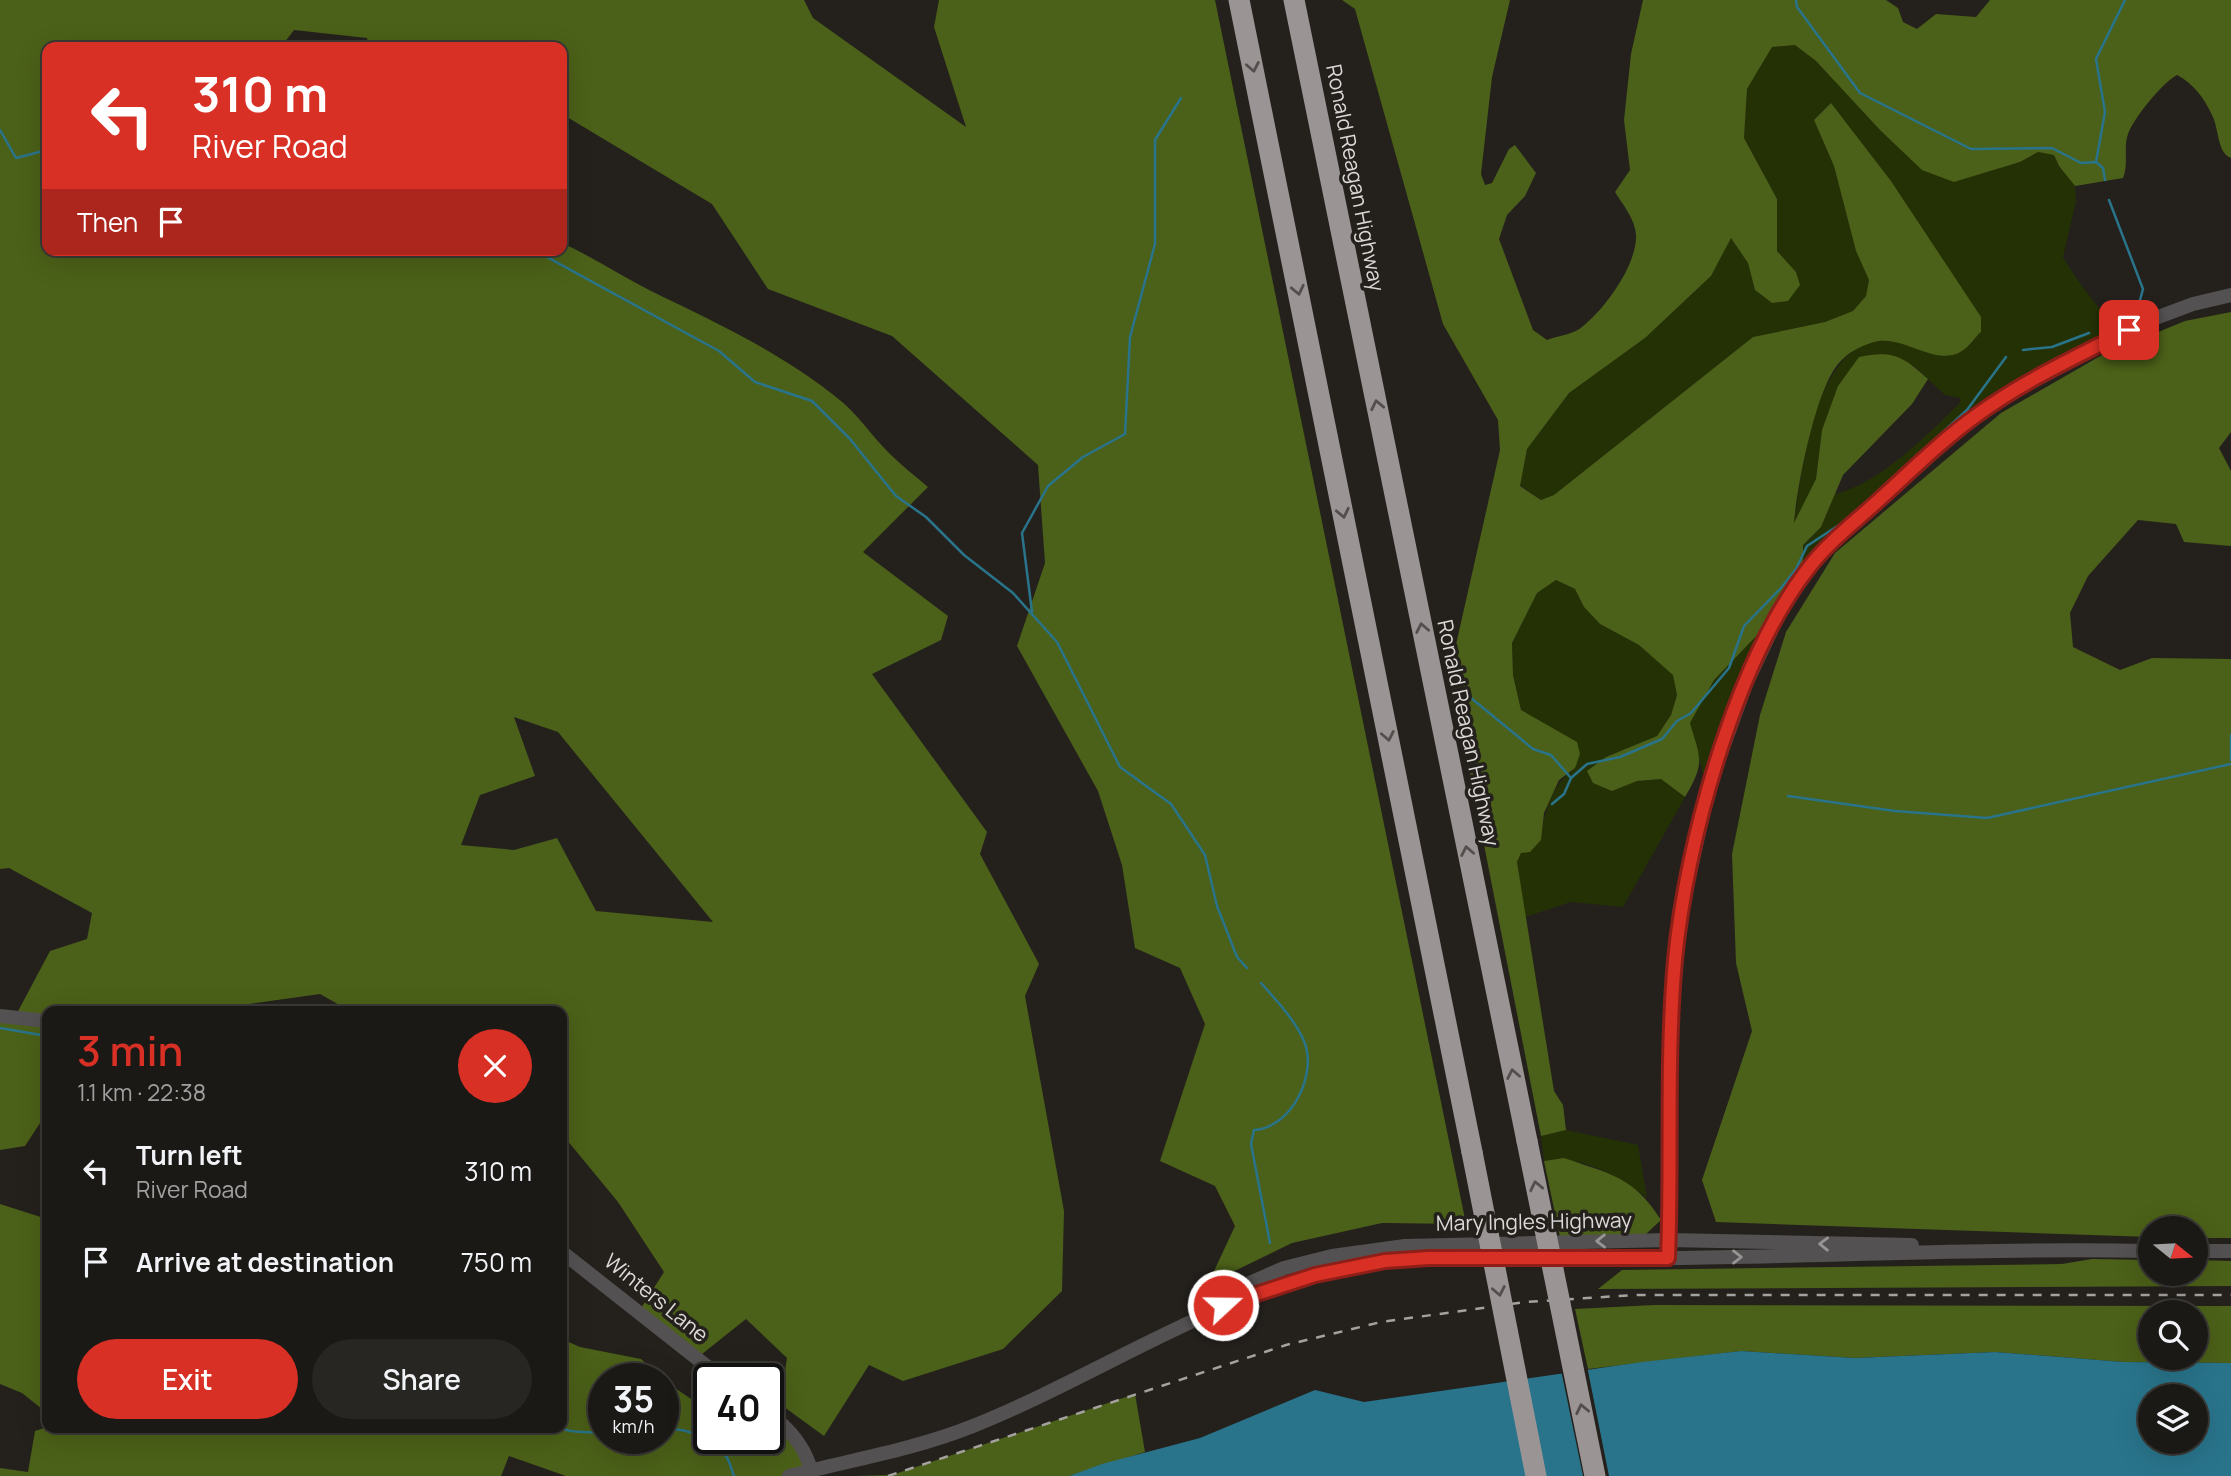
<!DOCTYPE html>
<meta charset="utf-8">
<style>
:root{--surface:#1b1916;--page:#282623;--text:#f1f3f6;--muted:#a0a0a1;--line:#393835;--accent:#d93025}
body{margin:0;font-family:Manrope,sans-serif;background:var(--page);color:var(--text);height:100vh;display:flex;flex-direction:column;font-size:26px;white-space:nowrap}
*{box-sizing:border-box;margin:0}
p{font-size:23px;color:var(--muted)}
.icon{flex:none;width:38px;height:38px;fill:none;stroke:currentColor;stroke-width:2;stroke-linecap:round;stroke-linejoin:round}
.map{position:relative;flex:1;overflow:hidden}
.sheet{position:absolute;left:42px;top:1006px;width:525px;height:427px;display:flex;flex-direction:column;background:var(--surface);border-radius:14px;box-shadow:0 7px 28px #0002,0 0 0 2px var(--line)}
.sheet>*{flex:none}
.top-card{position:absolute;left:42px;top:42px;width:525px;height:214px;border-radius:14px;box-shadow:0 7px 28px #0002,0 0 0 2px var(--line);background:#d93025;color:#fff;overflow:hidden}
.needle{width:46px;rotate:108deg}
.fabs{position:absolute;left:2138px;top:1216px;display:grid;gap:14px}
.fabs a{display:grid;place-items:center;width:70px;height:70px;border-radius:50%;background:var(--surface);box-shadow:0 7px 28px #0002,0 0 0 2px var(--line);font-size:35px}
.speed{position:absolute;left:588px;top:1363px;display:flex;gap:14px;font-size:35px;font-weight:700;text-align:center}
.speed>*{display:grid;place-content:center;width:91px;height:91px;border-radius:50%;background:var(--surface);box-shadow:0 7px 28px #0002,0 0 0 2px var(--line);line-height:1}
.speed small{font-size:18px;font-weight:400}
.speed .limit{border:4px solid #111;border-radius:10px;background:#fff;color:#111}
.pin{position:absolute;display:grid;place-items:center;width:60px;height:60px;color:#fff;margin:-30px;border-radius:14px;box-shadow:0 4px 10px #0006}
.me{position:absolute;width:77px;margin:-38px;rotate:69deg;stroke-linejoin:round;filter:drop-shadow(0 0 5px #0008)}
.turn{display:flex;align-items:center;gap:24px;height:147px;padding:0 35px;font-size:32px}
.turn .icon{width:91px;height:91px;stroke-width:2.5}
.turn b{display:block;font-size:49px;line-height:60px}
.then{display:flex;align-items:center;height:66px;padding:0 35px;background:#0003;gap:14px;font-size:26px}
.round{display:grid;place-items:center;flex:none;width:74px;height:74px;border-radius:37px;background:var(--page)}
.head{display:flex;align-items:center;justify-content:space-between;height:119px;padding:0 35px}
h1{font-size:42px;font-weight:600;line-height:52px;color:var(--accent)}
.primary-button{display:flex;gap:14px;margin-top:auto;padding:14px 35px}
.primary-button a{flex:1;height:80px;border-radius:42px;background:var(--accent);color:#fff;font-size:28px;font-weight:600;line-height:80px;text-align:center}
.primary-button a+a{background:var(--page);color:var(--text)}
ul{padding:0;list-style:none}
li{display:flex;align-items:center;gap:21px;height:91px;padding:0 35px}
li div{flex:1}
li b{display:block;font-size:26px}
li em{font-style:normal}
.map>svg:first-child{display:block}
</style>
<div class="map">
<svg width="2231" height="1476" viewBox="0 0 2231 1476">
<rect width="100%" height="100%" fill="#24211d"/>
<g fill="#243105">
<path d="M1795,45L1816,61L1880,130L1954,182L2020,162L2038,152L2054,155L2059,166L2075,186L2076,201L2063,257C2078,284 2098,305 2115,330L2013,384L1803,564V545L1821,527L1835,494C1879,484 1927,435 1959,404L1961,398L1945,395L1913,365L1822,430L1816,479L1793,528C1802,476 1813,343 1882,341C1902,340 1921,349 1940,356L1934,247L1891,181L1831,103L1814,120L1834,166L1856,251L1869,280L1866,296L1853,311L1825,322L1753,337L1554,495L1541,500L1520,485L1527,449L1569,393L1645,338L1711,276L1731,237L1748,263L1755,290L1772,303L1788,301L1796,272L1777,251V199L1744,138L1747,89L1772,47Z"/>
<path d="M1556,580L1575,589L1584,607L1600,624L1639,645L1673,674L1677,695L1671,715L1657,736L1606,757L1612,791L1637,781L1661,779L1685,797L1623,907L1571,902L1525,917L1517,862L1521,853L1540,840C1545,811 1551,786 1575,768L1540,722L1521,710L1513,675L1512,643L1537,593Z"/>
<polygon points="1765,627 1738,685 1704,778 1690,723 1714,680"/>
<path d="M1566,1130L1638,1145L1647,1198C1619,1175 1581,1155 1544,1161L1541,1136Z"/>
</g>
<g fill="#4b6018" fill-rule="evenodd">
<path d="M0,0H804L813,18L966,127L934,27L939,0H1215L1466,1224L1382,1223L1292,1243L1208,1284L1235,1226L1215,1186L1160,1161L1205,1024L1180,968L1135,948L1122,865L1098,791L1017,646L1045,563L1038,465L892,336L768,289L712,204L562,114V47H369L367,38L294,30L281,47H47V250H562V243C593,257 621,276 651,291C717,323 784,354 841,401C859,416 871,435 888,452C900,464 915,476 928,487L863,552L948,616L941,640L872,674L987,832L980,854L1039,964L1025,996L1064,1211L1062,1291L1003,1349L903,1381L869,1365L824,1436L780,1404L787,1358L746,1319L697,1358L638,1313L664,1272L618,1202L562,1134V1012L350,1011L320,994L242,1005L238,1011L47,1012V1121L42,1120L25,1146L0,1150V1016L15,1017L50,951L87,939L92,913L9,868L0,869ZM514,717L558,732L713,922L596,911L557,838L514,850L461,845L480,795L535,776Z"/>
<path d="M1342,0H1510L1492,77L1481,174L1485,185L1492,183L1509,149L1515,145L1536,173L1525,196L1507,215L1499,239L1533,330L1547,340C1557,336 1574,334 1582,327C1605,309 1637,265 1636,235C1635,219 1623,205 1615,192L1630,170L1624,120L1631,54L1643,0H1886L1898,8L1903,22L1917,29L1936,14L1976,17L1990,0H2231V158C2217,153 2219,128 2212,115C2204,98 2194,84 2177,75C2163,82 2133,119 2128,134C2123,148 2129,163 2123,178L2075,186L2059,166L2054,155L2038,152L2020,162L1954,182L1922,170L1880,130L1816,61L1795,45L1772,47L1747,89L1744,138L1777,199V251L1796,272L1800,285L1788,301L1772,303L1755,290L1748,263L1731,238L1711,276L1645,338L1569,393L1527,449L1520,486L1541,500L1554,495L1753,337L1825,322L1853,311L1866,296L1869,280L1856,251L1834,166L1814,120L1831,103L1891,181L1981,317V332C1975,337 1969,347 1962,351C1937,367 1906,337 1879,341C1863,344 1848,352 1838,364C1815,392 1797,487 1794,523L1816,479L1822,430L1838,386L1859,357C1892,350 1903,356 1928,379L1912,404L1843,475L1821,527L1803,545V564L1778,601L1765,627L1714,680L1690,723C1701,760 1705,763 1685,797L1661,779L1637,781L1612,791L1593,783L1587,771L1606,757L1657,736L1671,715L1677,695L1673,675L1639,645L1600,624L1584,607L1575,589L1556,580L1537,593L1512,643L1513,675L1521,710L1577,742L1580,754L1575,768L1559,780L1544,813L1541,840L1530,852L1521,853L1517,862L1554,1091L1563,1105L1566,1130L1541,1136L1450,671L1500,450L1498,420L1443,324L1355,9Z"/>
<polygon points="2231,312 2231,432 2219,448 2231,471 2231,546 2184,542 2176,524 2138,520 2088,576 2070,613 2073,647 2120,670 2152,658 2231,659 2231,1238 2196,1238 2196,1228 2151,1228 2151,1237 1716,1222 1702,1180 1752,1031 1736,963 1732,854 1760,715 1786,632 1835,553 2001,413 2102,355 2185,321"/>
<path d="M1564,1158C1610,1174 1633,1176 1661,1220L1646,1234L1560,1237L1544,1161Z"/>
<polygon points="0,1204 47,1219 47,1413 22,1393 0,1384"/>
<polygon points="2092,1259 2151,1260 2151,1274 2196,1274 2196,1260 2231,1261 2231,1286 1598,1289 1622,1270 2062,1264"/>
<path d="M1654,1305L2231,1306V1363L2124,1362L1995,1352L1855,1358L1741,1351L1588,1369L1575,1309ZM2151,1312H2196V1358H2151Z"/>
<polygon points="562,1339 580,1347 641,1359 663,1379 604,1379 604,1438 663,1438 663,1380 709,1411 709,1438 768,1438 768,1413 811,1470 789,1476 566,1476 509,1456 501,1476 0,1476 0,1468 28,1472 35,1431 47,1427 562,1428"/>
<polygon points="1135,1394 1145,1452 1069,1476 855,1476 892,1475"/>
</g>
<path fill="#29748b" fill-rule="evenodd" d="M1741,1351L1855,1358L1995,1352L2124,1362L2231,1363V1476H1069L1102,1464L1200,1438L1315,1390L1364,1402L1642,1362ZM2151,1396H2196V1442H2151Z"/>
<polygon fill="#24211d" points="1587,1366 1609,1476 1583,1476 1561,1370"/>
<g fill="none" stroke-linecap="round" stroke-linejoin="round">
<g stroke="#29748b" stroke-width="2.5">
<polyline points="1796,0 1797,7 1860,93 1971,149 2052,148 2081,163 2096,162 2103,168 2105,180"/>
<polyline points="0,130 16,158 47,150"/>
<polyline points="2096,162 2105,112 2096,59 2125,0"/>
<polyline points="2109,200 2143,289 2140,300 2131,309"/>
<polyline points="534,250 719,351 755,382 812,401 850,439 896,496 926,517 964,555 1013,593 1057,642 1120,767 1171,804 1205,855 1217,906 1237,957 1247,968"/>
<polyline points="2023,350 2052,347 2089,333"/>
<polyline points="1873,496 1967,410 2006,357"/>
<polyline points="1032,612 1022,533 1048,486 1083,457 1125,434 1130,337 1155,244 1155,140 1181,98"/>
<polyline points="1471,698 1533,749 1551,755 1571,778"/>
<polyline points="2231,735 2231,760"/>
<polyline points="1788,796 1895,811 1987,818 2231,764"/>
<polyline points="1552,804 1564,794 1571,778 1587,764 1620,757 1662,739 1677,721 1691,713 1729,668 1744,626 1781,588 1796,569 1807,546 1845,521"/>
<path d="M1261,983C1276,1000 1295,1020 1304,1041C1318,1075 1291,1128 1254,1130L1251,1144L1270,1243"/>
<polyline points="0,1028 47,1036"/>
<path d="M561,1428C575,1435 590,1429 604,1435"/>
<path d="M663,1431C684,1425 711,1439 725,1455C730,1460 731,1469 734,1476"/>
<polyline points="609,1438 635,1453 644,1452 652,1438"/>
</g>
<g stroke="#545152" stroke-width="14">
<polyline points="0,1016 47,1021"/>
<polyline points="2196,1251 2231,1251"/>
<polyline points="562,1252 723,1379"/>
<polyline points="1668,1258 1672,1007 1680,918 1709,786 1746,684 1780,612 1806,571 1837,537 1975,416 2016,390 2145,322 2193,304 2231,295"/>
<polyline points="1204,1303 1284,1268 1332,1256 1405,1246 1669,1240 1912,1245"/>
<path d="M768,1413C789,1428 804,1445 811,1470"/>
<path d="M789,1476C850,1460 913,1450 973,1426C1095,1377 1204,1301 1334,1270C1437,1246 1565,1259 1672,1258C1831,1256 1991,1248 2151,1251"/>
</g>
<g stroke="#9a9495" stroke-width="21">
<polyline points="1239,0 1472,1152"/>
<polyline points="1294,0 1527,1141"/>
</g>
<polyline stroke="#a4a29f" stroke-width="2.5" stroke-dasharray="9 9" stroke-linecap="butt" points="888,1476 1286,1345 1381,1322 1526,1302 1634,1295 2231,1295"/>
<g stroke="#9a9495" stroke-width="21">
<polyline points="1527,1141 1595,1476"/>
<polyline points="1472,1152 1536,1476"/>
</g>
</g>
<defs><path id="oneway-chevron" d="M-2-3.5L2.5 0L-2 3.5" fill="none" stroke-width="1.6" stroke-linecap="round" stroke-linejoin="round" transform="scale(1.75)"/></defs>
<g stroke="#534f4d">
<use href="#oneway-chevron" transform="translate(1253 67) rotate(79)"/>
<use href="#oneway-chevron" transform="translate(1298 290) rotate(78)"/>
<use href="#oneway-chevron" transform="translate(1377 405) rotate(-102)"/>
<use href="#oneway-chevron" transform="translate(1343 513) rotate(78)"/>
<use href="#oneway-chevron" transform="translate(1422 628) rotate(-101)"/>
<use href="#oneway-chevron" transform="translate(1388 736) rotate(79)"/>
<use href="#oneway-chevron" transform="translate(1467 851) rotate(-101)"/>
<use href="#oneway-chevron" transform="translate(1513 1074) rotate(-101)"/>
<use href="#oneway-chevron" transform="translate(1536 1186) rotate(-102)"/>
<use href="#oneway-chevron" transform="translate(1499 1291) rotate(79)"/>
<use href="#oneway-chevron" transform="translate(1582 1409) rotate(-102)"/>
</g>
<g stroke="#989695">
<use href="#oneway-chevron" transform="translate(1601 1241) rotate(179)"/>
<use href="#oneway-chevron" transform="translate(1824 1244) rotate(-179)"/>
<use href="#oneway-chevron" transform="translate(1737 1257)"/>
</g>
<g fill="none" stroke-linecap="round" stroke-linejoin="round">
<defs>
<path id="route" d="M1223,1305L1315,1275L1385,1261L1429,1258H1668C1672,1159 1666,1059 1675,960C1686,843 1735,664 1807,570C1827,543 1854,523 1879,500C1911,471 1942,440 1977,415C2023,381 2078,356 2129,330"/>
</defs>
<use href="#route" stroke="#8d1f18" stroke-width="18"/>
<use href="#route" stroke="#d93025" stroke-width="12"/>
</g>
<g text-anchor="middle" stroke-width="7" stroke-linejoin="round" paint-order="stroke">
<g font-size="21" fill="#dcdad8" stroke="#24211d">
<text transform="translate(1355 178) rotate(79)" y="7">Ronald Reagan Highway</text>
<text transform="translate(1468 733) rotate(78)" y="7">Ronald Reagan Highway</text>
<text transform="translate(1534 1222) rotate(-1)" y="7">Mary Ingles Highway</text>
<text transform="translate(656 1298) rotate(39)" y="7">Winters Lane</text>
</g>
</g>
</svg>
<div class="fabs">
<a><svg class="needle" viewBox="-14 -14 28 28"><path d="M0-13l5 13h-10z" fill="#e53935"/><path d="M0 13l5-13h-10z" fill="#a0a0a1"/></svg></a>
<a><svg class="icon" aria-label="search" viewBox="0 0 24 24"><circle cx="10" cy="10" r="6"/><path d="M15 15l6 6"/></svg></a>
<a><svg class="icon" aria-label="layers" viewBox="0 0 24 24"><path d="M12 4l9 5-9 5-9-5zM3 14l9 5 9-5"/></svg></a>
</div>
<div class="speed"><div>35<small>km/h</small></div><div class="limit">40</div></div>
<div class="pin" style="left:2129px;top:330px;background:#d93025"><svg class="icon" aria-label="arrive" viewBox="0 0 24 24"><path d="M6 21V4h12l-3 4 3 4H6"/></svg></div>
<svg class="me" style="left:1223px;top:1305px" viewBox="-20 -20 40 40"><circle r="17" fill="#d93025" stroke="#fff" stroke-width="3"/><path d="M0-11L8 9 0 5-8 9z" fill="#fff"/></svg>
<div class="top-card">
<div class="turn"><svg class="icon" aria-label="left" viewBox="0 0 24 24"><path d="M17 20v-9H6M10 6l-5 5 5 5"/></svg><div><b>310 m</b>River Road</div></div>
<div class="then">Then<svg class="icon" aria-label="arrive" viewBox="0 0 24 24"><path d="M6 21V4h12l-3 4 3 4H6"/></svg></div>
</div>
<section class="sheet">
<div class="head"><div><h1>3 min</h1><p>1.1 km · 22:38</p></div><a class="round" style="background:#d93025;color:#fff"><svg class="icon" aria-label="close" viewBox="0 0 24 24"><path d="M6 6l12 12M18 6L6 18"/></svg></a></div>
<ul>
<li><svg class="icon" aria-label="left" viewBox="0 0 24 24"><path d="M17 20v-9H6M10 6l-5 5 5 5"/></svg><div><b>Turn left</b><p>River Road</p></div><em>310 m</em></li>
<li><svg class="icon" aria-label="arrive" viewBox="0 0 24 24"><path d="M6 21V4h12l-3 4 3 4H6"/></svg><div><b>Arrive at destination</b></div><em>750 m</em></li>
</ul>
<div class="primary-button"><a>Exit</a><a>Share</a></div>
</section>
</div>
